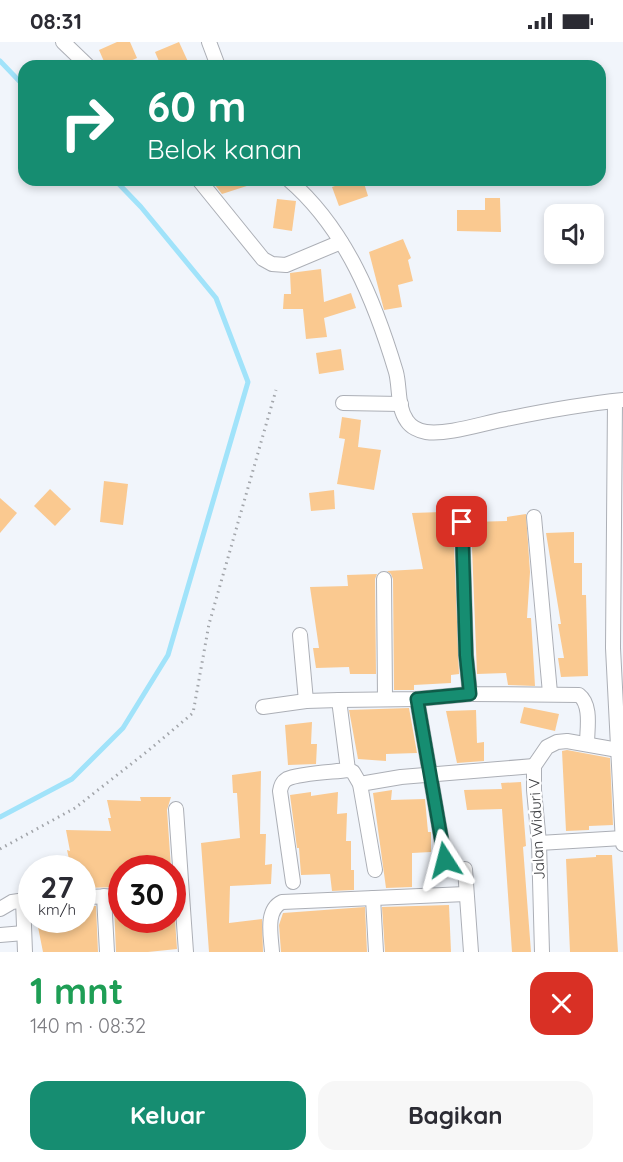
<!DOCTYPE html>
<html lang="id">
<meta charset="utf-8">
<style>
:root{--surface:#fff;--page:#f7f7f7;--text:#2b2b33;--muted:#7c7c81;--accent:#168d71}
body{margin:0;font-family:Quicksand,sans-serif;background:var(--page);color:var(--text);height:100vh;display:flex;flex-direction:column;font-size:22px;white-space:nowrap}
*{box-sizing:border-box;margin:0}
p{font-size:20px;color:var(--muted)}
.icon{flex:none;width:33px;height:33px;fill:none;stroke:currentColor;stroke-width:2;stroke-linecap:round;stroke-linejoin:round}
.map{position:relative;height:910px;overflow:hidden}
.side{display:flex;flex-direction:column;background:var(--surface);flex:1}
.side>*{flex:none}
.guide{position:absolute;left:18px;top:18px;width:588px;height:126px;border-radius:18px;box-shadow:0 3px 9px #0003;background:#168d71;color:#fff;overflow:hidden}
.fabs{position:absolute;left:544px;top:162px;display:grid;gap:12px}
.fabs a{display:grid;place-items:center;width:60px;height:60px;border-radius:12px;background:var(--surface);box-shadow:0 3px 9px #0003;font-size:30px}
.speed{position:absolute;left:18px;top:813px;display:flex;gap:12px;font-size:30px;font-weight:700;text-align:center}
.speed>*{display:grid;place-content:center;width:78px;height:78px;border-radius:50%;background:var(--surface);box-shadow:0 3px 9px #0003;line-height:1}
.speed small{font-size:15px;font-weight:400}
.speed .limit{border:9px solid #d22;background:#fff;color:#111}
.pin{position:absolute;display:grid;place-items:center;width:51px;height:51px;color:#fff;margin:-26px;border-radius:12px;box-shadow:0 3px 9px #0006}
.me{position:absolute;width:66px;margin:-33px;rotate:351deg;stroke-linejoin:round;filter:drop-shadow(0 0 4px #0008)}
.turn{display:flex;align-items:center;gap:21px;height:126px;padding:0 30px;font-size:27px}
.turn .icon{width:78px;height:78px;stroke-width:2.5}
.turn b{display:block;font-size:42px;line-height:51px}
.round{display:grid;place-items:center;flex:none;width:63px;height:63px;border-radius:18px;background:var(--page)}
.overview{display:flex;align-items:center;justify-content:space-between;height:102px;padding:0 30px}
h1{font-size:36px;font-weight:800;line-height:45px;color:#1e9e55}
.action{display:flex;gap:12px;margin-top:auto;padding:12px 30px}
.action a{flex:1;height:69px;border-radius:18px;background:var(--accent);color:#fff;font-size:24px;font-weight:800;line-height:69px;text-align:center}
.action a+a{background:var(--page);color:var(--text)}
.status{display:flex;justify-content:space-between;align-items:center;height:42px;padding:0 30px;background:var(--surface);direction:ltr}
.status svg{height:16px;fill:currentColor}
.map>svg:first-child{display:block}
</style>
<div class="status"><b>08:31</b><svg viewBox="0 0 49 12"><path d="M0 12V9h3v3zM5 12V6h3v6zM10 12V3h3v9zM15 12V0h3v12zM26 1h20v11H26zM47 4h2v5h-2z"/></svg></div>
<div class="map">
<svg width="623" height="910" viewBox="0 0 623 910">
<rect width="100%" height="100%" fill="#f1f5fb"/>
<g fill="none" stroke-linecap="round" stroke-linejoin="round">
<g stroke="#a1e3fa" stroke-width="5">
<polyline points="0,19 24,44"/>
<polyline points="0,775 72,737 123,686 168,613 248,340 216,256 141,165 115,138"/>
</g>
</g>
<g fill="#fac990">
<polygon points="117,0 130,0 137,16 119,24 106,24 99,8"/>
<polygon points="179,0 190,24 161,24 155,10"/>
<polygon points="211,138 256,138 256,141 222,152"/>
<polygon points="352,138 363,138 368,154 339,164 332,145"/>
<polygon points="485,156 500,156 501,190 457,189 457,168 485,168"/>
<polygon points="277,157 296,159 292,189 273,186"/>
<polygon points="403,197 411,216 408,218 413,239 398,243 402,265 384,268 369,210"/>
<polygon points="321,227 324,260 351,251 356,266 324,276 327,295 306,297 303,267 283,267 284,252 291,252 290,231"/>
<polygon points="341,307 344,328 319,332 316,311"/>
<polygon points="342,375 361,378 358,405 381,408 374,448 337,442 345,397 339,396"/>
<polygon points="104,439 128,442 123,483 100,480"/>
<polygon points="50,447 71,467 55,484 34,464"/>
<polygon points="334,448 335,467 311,469 309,451"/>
<polygon points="0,456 17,471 0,491"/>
<polygon points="442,470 443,503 454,503 459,632 451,633 451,641 414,643 414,648 394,648 393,537 391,532 387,529 423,527 412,471"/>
<polygon points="526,472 530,530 527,576 531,576 535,644 508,643 506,631 477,632 471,480 507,479 507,475"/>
<polygon points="574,490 574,521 582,521 582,553 586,553 588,634 561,635 558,616 564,616 558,582 561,582 546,491"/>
<polygon points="377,532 375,537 376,632 350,632 349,625 316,626 313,606 319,606 310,545 348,544 347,533"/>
<polygon points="524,665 559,672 555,689 520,681"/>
<polygon points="409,666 417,711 386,712 386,719 358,717 349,668"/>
<polygon points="476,668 477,701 484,700 484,719 457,721 446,669"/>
<polygon points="312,680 311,702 317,702 316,722 288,723 285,683"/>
<polygon points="567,708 610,716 613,783 589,784 589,788 566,789 562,709"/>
<polygon points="261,729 260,792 266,792 265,823 272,822 271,842 230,844 229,881 262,877 263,910 209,910 201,801 240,796 237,751 233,751 232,733"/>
<polygon points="521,740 526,804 523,805 531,910 512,910 502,767 467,768 464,748 502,747 501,741"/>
<polygon points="392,748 391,758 425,757 428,790 431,790 431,810 412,811 412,845 386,846 373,751"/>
<polygon points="311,750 311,754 338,750 337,772 347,771 346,799 351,799 351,828 354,828 354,848 332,849 330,832 301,833 299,806 297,806 290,753"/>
<polygon points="140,755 171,755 167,768 171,826 122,826 122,845 82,846 82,826 71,826 67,808 70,809 66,788 111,789 108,776 111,776 107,758 141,759"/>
<polygon points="596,813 612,813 618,910 570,910 566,817 596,815"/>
<polygon points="114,863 122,863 122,878 175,878 177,907 148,910 116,910"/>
<polygon points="449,863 451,910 385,910 382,865"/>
<polygon points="82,864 96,864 98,910 43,910 38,885 42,885 40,878 82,878"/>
<polygon points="365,865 367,910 281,910 279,883 283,871"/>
</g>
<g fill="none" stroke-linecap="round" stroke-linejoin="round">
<defs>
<g id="street">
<polyline points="63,0 88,24"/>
<polyline points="209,0 218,24"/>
<polyline points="199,138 263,217 272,222 286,223 341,200"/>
<path d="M289,138C346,187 375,260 396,330C400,345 397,365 407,379C411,385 419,389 426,390C449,393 483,381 506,377C545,369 584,362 623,358"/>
<polyline points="615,359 613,606 623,802"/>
<polyline points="343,361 401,362"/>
<polyline points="534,475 550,651"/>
<path d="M462,480L466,613L470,652L579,653C592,663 587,687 587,702"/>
<polyline points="384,537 385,657"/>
<polyline points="300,593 306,659"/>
<polyline points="417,657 445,818"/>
<polyline points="339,658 417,657 470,652"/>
<polyline points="263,665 306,659 339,658 348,728"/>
<polyline points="360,742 401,735 534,724"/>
<polyline points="176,767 186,910"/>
<polyline points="539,801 623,796"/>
<polyline points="465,827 471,910"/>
<path d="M293,840L280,749C281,744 282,740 287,737C299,731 334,730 348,728L353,730L360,742L375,828"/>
<polyline points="104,854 107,910"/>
<polyline points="82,855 122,854"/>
<polyline points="373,856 376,910"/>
<polyline points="23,858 25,910"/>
<polyline points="0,867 12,860 32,857"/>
<polyline points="0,893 24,891"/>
<path d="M272,910C271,894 265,868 282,860L466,852"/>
<polyline points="542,910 539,801 534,748 534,724 547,705 557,700 567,699 618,708"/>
</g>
</defs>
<use href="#street" stroke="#acafb6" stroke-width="16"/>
<polyline stroke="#a2a5aa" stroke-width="3" stroke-dasharray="1.5 4.5" stroke-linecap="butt" points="0,807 75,766 149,708 193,671 209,582 276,348"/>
<use href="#street" stroke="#fff" stroke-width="14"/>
</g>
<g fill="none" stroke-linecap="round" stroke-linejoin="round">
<defs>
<polyline id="route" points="445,818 417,657 470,652 466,613 462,480"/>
</defs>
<use href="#route" stroke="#0e5c49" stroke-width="15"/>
<use href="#route" stroke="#168d71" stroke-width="10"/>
</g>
<g text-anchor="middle" stroke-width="4.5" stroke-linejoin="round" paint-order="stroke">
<g font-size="15" fill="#3b3c3f" stroke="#fff">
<text transform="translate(537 787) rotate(-93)" y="5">Jalan Widuri V</text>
</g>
</g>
</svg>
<div class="fabs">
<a><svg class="icon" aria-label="sound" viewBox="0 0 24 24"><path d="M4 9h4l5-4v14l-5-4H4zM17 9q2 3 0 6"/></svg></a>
</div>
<div class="speed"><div>27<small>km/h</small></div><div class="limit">30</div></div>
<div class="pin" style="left:462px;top:480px;background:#d93025"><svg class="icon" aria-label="arrive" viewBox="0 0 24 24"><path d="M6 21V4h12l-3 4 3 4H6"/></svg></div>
<svg class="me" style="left:445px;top:818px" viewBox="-20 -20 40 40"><path d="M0-17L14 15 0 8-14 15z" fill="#168d71" stroke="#fff" stroke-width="4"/></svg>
<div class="guide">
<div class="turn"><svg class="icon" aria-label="right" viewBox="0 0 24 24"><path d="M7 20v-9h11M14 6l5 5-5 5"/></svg><div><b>60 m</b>Belok kanan</div></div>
</div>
</div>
<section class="side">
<div class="overview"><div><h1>1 mnt</h1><p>140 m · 08:32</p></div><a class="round" style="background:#d93025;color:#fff"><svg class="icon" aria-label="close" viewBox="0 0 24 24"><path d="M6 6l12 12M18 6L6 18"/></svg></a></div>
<div class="action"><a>Keluar</a><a>Bagikan</a></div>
</section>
